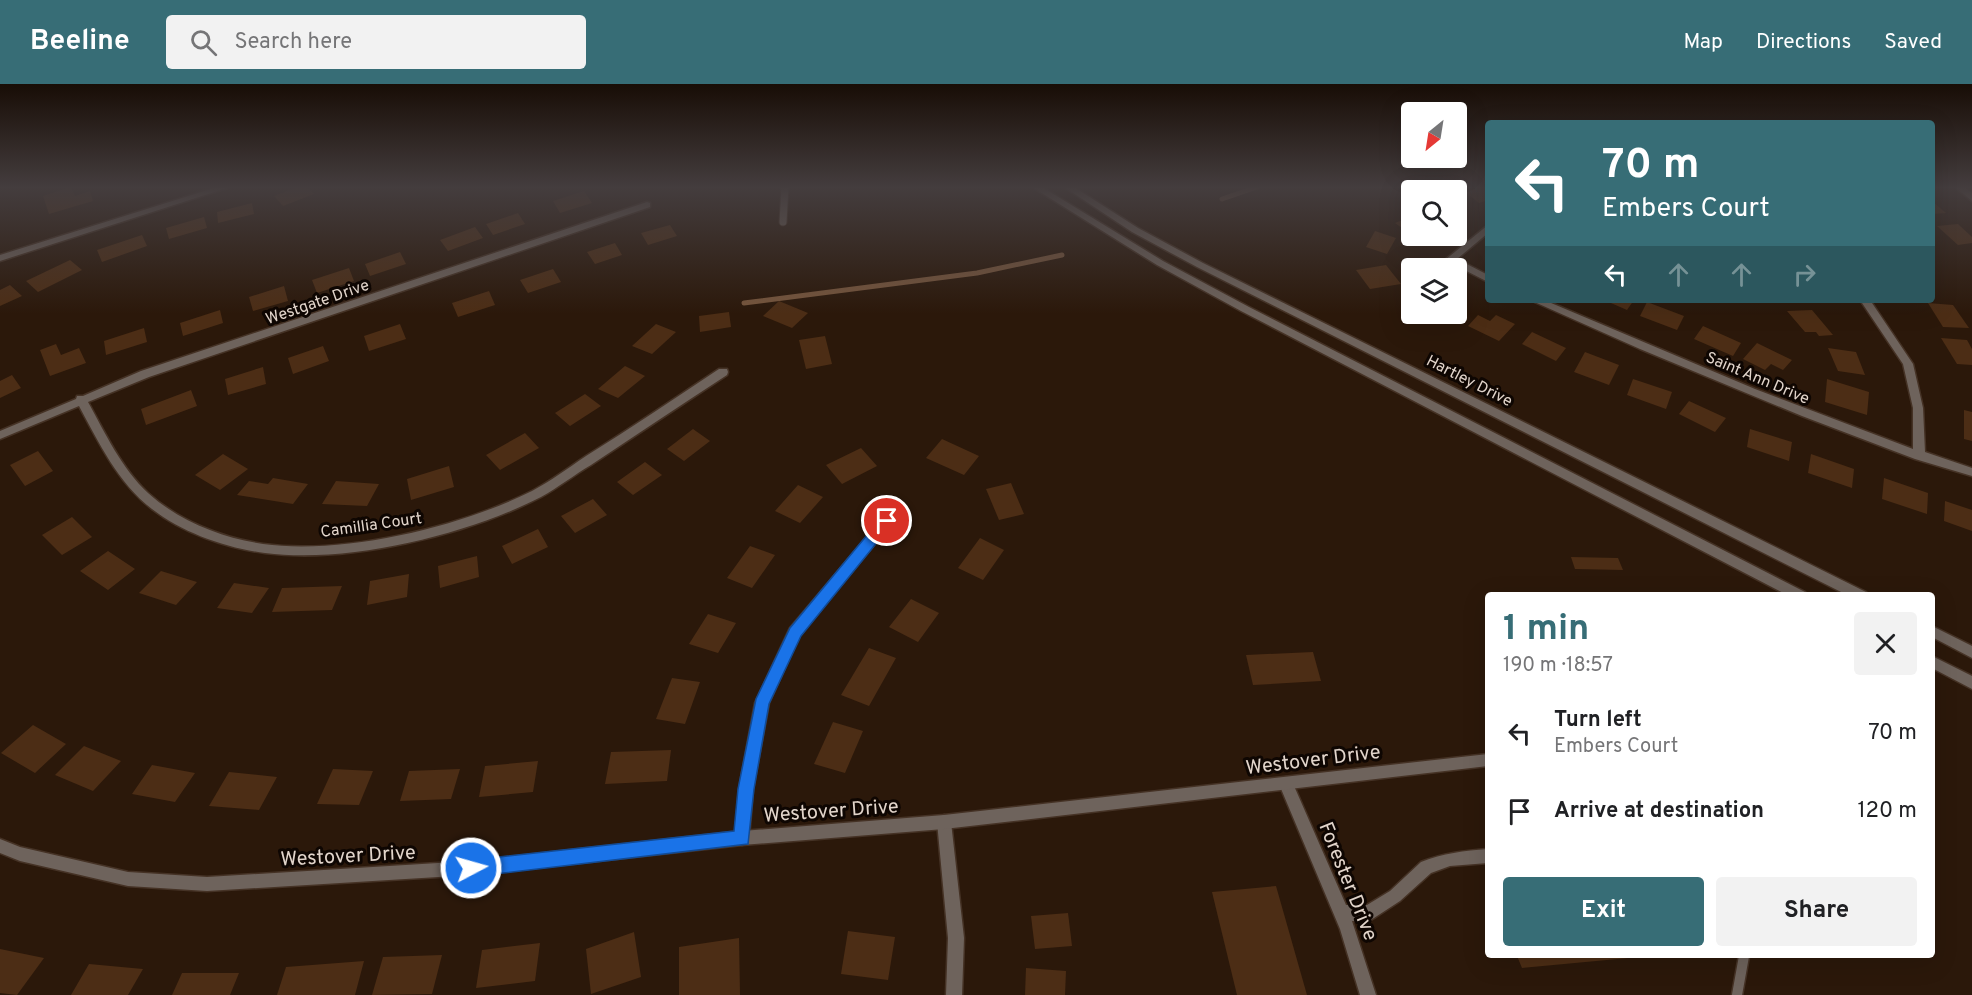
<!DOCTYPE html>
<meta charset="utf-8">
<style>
:root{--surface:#fff;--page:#f2f2f2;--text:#202124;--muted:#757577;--accent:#376d76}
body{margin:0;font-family:Overpass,sans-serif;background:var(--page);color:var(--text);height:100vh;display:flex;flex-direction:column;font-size:22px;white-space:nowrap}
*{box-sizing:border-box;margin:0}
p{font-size:20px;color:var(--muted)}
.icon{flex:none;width:33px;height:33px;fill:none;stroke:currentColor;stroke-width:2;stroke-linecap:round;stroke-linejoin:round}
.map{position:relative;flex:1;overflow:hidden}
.sheet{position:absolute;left:1485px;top:508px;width:450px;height:366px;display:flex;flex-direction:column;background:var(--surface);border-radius:6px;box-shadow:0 6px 24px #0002}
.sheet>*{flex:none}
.top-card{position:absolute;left:1485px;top:36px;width:450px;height:183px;border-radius:6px;box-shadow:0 6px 24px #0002;background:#376d76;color:#fff;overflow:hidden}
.needle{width:39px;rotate:210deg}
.buttons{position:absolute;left:1401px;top:18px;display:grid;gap:12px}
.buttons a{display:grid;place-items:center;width:66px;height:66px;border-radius:6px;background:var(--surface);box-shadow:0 6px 24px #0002;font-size:30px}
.pin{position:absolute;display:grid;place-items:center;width:51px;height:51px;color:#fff;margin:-26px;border:3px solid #fff;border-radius:50%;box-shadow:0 2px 6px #0007}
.me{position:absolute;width:66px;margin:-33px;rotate:84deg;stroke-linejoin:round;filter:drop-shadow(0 0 4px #0008)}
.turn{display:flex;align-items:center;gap:21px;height:126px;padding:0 18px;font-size:27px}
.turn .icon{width:78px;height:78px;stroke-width:2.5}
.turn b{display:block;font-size:42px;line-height:51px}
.lanes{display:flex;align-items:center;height:57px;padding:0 18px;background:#0003;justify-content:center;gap:30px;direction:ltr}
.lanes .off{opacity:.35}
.round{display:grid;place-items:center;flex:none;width:63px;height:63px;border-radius:6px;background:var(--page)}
.headline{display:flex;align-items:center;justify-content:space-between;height:102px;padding:0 18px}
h1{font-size:36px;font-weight:700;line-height:45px;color:var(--accent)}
.action{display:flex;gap:12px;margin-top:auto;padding:12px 18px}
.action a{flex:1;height:69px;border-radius:6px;background:var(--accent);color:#fff;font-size:24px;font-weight:700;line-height:69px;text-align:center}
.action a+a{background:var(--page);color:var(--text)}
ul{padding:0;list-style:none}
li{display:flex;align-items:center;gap:18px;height:78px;padding:0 18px}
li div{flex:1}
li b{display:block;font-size:22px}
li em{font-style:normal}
header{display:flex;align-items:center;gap:36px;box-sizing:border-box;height:84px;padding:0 30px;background:var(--accent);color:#fff}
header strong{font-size:28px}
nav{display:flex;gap:33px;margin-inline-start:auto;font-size:21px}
.search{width:420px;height:54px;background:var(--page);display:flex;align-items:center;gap:15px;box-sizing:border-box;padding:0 21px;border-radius:6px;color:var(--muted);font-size:22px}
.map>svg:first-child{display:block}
</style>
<header>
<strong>Beeline</strong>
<div class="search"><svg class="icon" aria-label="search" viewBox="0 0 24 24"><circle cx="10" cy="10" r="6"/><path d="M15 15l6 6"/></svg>Search here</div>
<nav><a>Map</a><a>Directions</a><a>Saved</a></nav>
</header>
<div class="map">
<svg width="1972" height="911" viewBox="0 0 1972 911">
<rect width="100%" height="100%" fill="#2b180a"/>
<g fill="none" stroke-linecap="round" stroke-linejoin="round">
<g stroke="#76553c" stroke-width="5">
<polyline points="1222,115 1257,103"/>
<polyline points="744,219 977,189 1062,171"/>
</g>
</g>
<g fill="#4c2d15">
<polygon points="71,103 75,112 90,107 93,117 49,130 43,112"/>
<polygon points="297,103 307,103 314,110 283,122 274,112"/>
<polygon points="1481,103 1488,103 1488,116 1479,119 1465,108"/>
<polygon points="584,107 592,119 560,129 553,117"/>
<polygon points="1932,117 1946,129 1932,130"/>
<polygon points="252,119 254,130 218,139 217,128"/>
<polygon points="518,129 525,140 493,151 486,140"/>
<polygon points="1412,132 1412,151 1395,139"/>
<polygon points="204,133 207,144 169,155 166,144"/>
<polygon points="1958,140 1972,153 1972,159 1958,161 1937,142"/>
<polygon points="670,141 677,152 648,161 641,149"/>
<polygon points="475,143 483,154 448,167 440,156"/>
<polygon points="1375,147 1396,154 1387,170 1366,163"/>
<polygon points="142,151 147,162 102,178 97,166"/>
<polygon points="615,159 622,171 595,180 587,168"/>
<polygon points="400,168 406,180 370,192 365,180"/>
<polygon points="70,176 82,186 38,208 26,197"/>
<polygon points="1386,181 1401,200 1370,205 1356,186"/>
<polygon points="349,184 354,197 317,209 312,196"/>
<polygon points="553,185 561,198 528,209 520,196"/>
<polygon points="10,201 22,212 0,222 0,206"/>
<polygon points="284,202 288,217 253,227 249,213"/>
<polygon points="489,207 495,221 458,233 452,219"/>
<polygon points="1604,216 1634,216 1627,226"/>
<polygon points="779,217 808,229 792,244 763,232"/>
<polygon points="1647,218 1684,232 1677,246 1640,232"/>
<polygon points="1928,219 1953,221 1969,244 1943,243"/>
<polygon points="220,226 223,239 183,252 180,239"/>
<polygon points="1812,226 1833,251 1819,252 1816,248 1805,248 1787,227"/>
<polygon points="729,228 731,243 700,248 699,232"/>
<polygon points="1425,230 1452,230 1446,238"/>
<polygon points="1478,231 1490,237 1496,231 1515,240 1499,257 1468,242"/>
<polygon points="400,240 406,255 369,267 364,252"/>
<polygon points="656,240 676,248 652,270 632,262"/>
<polygon points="1703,242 1741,259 1733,272 1694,255"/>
<polygon points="144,244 147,258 106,271 104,257"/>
<polygon points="1532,248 1566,264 1556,277 1522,260"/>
<polygon points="825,252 832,280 806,285 799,256"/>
<polygon points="1941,254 1967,256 1972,265 1972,281 1957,280"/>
<polygon points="1757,259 1792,276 1783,286 1771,280 1765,286 1743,275"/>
<polygon points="56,260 61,271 79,264 86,279 50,292 40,266"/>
<polygon points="323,262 329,277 293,290 288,274"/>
<polygon points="1828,264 1856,268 1865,291 1838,287"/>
<polygon points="1585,268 1619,281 1609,301 1574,288"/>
<polygon points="625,282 645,292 618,314 598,305"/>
<polygon points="263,283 266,300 228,311 225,295"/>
<polygon points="12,291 21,304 0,314 0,297"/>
<polygon points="1633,295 1672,308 1666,325 1627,311"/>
<polygon points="1827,295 1869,308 1867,331 1825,318"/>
<polygon points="191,306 197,322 146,341 141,325"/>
<polygon points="585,310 601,322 570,342 555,329"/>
<polygon points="1689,317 1726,334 1715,348 1679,330"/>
<polygon points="1964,326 1972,328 1972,357 1964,355"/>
<polygon points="693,345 710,357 684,377 667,365"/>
<polygon points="1750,345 1792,358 1789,377 1747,363"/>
<polygon points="525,349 539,364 500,386 486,371"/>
<polygon points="942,355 979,372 964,391 926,374"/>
<polygon points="861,364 877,382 842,400 826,381"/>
<polygon points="38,367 53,387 25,402 10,381"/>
<polygon points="223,370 248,385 220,406 195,391"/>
<polygon points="1811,370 1854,385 1852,404 1808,389"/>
<polygon points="645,378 662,391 633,411 617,398"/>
<polygon points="449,382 454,403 411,416 407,395"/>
<polygon points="273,394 308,400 293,420 237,411 249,397 268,400"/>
<polygon points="1884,394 1928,409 1927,430 1882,415"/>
<polygon points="336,397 379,400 367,422 322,420"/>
<polygon points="1011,399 1024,430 999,436 986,405"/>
<polygon points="798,401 823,413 800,439 775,427"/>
<polygon points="593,415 607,431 575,449 561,432"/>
<polygon points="1945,417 1972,426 1972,447 1944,437"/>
<polygon points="72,433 92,453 62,471 42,451"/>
<polygon points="538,445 548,463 512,480 502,462"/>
<polygon points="980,454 1004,466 983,496 958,484"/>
<polygon points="750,462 775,471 752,504 727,494"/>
<polygon points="108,467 135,485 108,506 80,487"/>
<polygon points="477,472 479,493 440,504 438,482"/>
<polygon points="1571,473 1618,474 1623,486 1575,485"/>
<polygon points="161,487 197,498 176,521 139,509"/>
<polygon points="409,490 407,513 367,521 370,497"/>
<polygon points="234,499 269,504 252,529 217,524"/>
<polygon points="342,502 332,526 272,528 282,504"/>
<polygon points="911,515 939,529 918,558 889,543"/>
<polygon points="708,530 736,539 718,569 689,560"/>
<polygon points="869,564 896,574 869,622 841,611"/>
<polygon points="1313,568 1321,597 1253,601 1246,571"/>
<polygon points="672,594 700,598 685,640 656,635"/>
<polygon points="833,638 863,647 845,689 814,680"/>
<polygon points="33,641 66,660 35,689 1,669"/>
<polygon points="84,662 121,677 93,707 55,691"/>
<polygon points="671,666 667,697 605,700 611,668"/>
<polygon points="538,677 533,708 479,713 485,682"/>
<polygon points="152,681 195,689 175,718 132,710"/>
<polygon points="333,685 373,687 359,721 317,720"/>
<polygon points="460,685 451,715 400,717 409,687"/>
<polygon points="229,688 277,693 259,726 209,722"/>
<polygon points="1276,802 1307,911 1237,911 1212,808"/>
<polygon points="1068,829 1072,862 1035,865 1031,832"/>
<polygon points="848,847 895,853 888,896 841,890"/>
<polygon points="634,848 641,893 591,910 586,865"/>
<polygon points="739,854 740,911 679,911 679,863"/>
<polygon points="540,859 535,897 476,904 482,866"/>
<polygon points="0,865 44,874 17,911 0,909"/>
<polygon points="442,871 432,910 372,911 383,873"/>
<polygon points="1517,872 1638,872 1639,873 1522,884"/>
<polygon points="364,877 355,911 277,911 286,883"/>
<polygon points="89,880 143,885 128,911 71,911"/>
<polygon points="1026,884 1066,887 1065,911 1025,911"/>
<polygon points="182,889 239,889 230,911 172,911"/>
</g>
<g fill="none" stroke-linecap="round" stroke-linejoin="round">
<defs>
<polyline id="service-far1" points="783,138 785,103"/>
<polyline id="service" points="1737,911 1744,872"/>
<g id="minor">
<polygon points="217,103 230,103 0,177 0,171"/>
<polygon points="1955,103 1964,103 1972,109 1972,117"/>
<path d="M647,118L650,119V123L149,293L88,318C105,349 122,385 148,409C179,437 222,454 263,460C344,471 460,443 532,407C551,397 568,384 586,372C631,344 675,314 719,285H727L728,288L727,291C681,321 636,351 591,381C574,391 559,403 541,413C467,451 348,480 265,469C226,464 183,449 152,425C118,399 99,359 79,322L0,355V347L76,315L77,312H83L141,287Z"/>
<polygon points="1488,141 1488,149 1457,175 1488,191 1488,198 1445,176"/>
<polygon points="1530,216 1544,216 1755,305 1913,365 1913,324 1903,280 1860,216 1870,216 1913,280 1923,324 1925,368 1972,384 1972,392 1915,375 1802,332 1640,265"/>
<polygon points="887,432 891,434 893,437 891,440 800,551 769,619 753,705 749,754 747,759 742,761 737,759 735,754 739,705 755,619 790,544 883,434"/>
<path d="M1286,693L1291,695L1346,821H1367L1390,807L1421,778C1443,769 1464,767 1488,765V779L1450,782L1431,789L1400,817L1374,834L1369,837H1352L1376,911H1360L1340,845L1279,700L1281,695Z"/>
<polygon points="944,731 949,733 951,738 964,854 962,911 946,911 948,854 937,738 939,733"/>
</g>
<g id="tertiary">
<polygon points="1032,103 1042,103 1163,177 1249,223 1805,508 1807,512 1789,512 1241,227 1157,181"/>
<polygon points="1064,103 1074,103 1138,144 1203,179 1866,508 1868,512 1849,512 1197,183 1132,148"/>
<polygon points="1932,542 1972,562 1972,574 1932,553"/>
<polygon points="1932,572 1972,592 1972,605 1932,584"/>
<polygon points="1488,670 1488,682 944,745 742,761 471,791 207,807 128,802 20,777 0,769 0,755 20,763 128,788 207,793 471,777 742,747 944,731"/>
</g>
</defs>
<use href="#service-far1" stroke="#453225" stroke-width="9"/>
<use href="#service" stroke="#453225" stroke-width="13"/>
<use href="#minor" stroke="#453225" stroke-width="3"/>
<use href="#tertiary" stroke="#453225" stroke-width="3"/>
<use href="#service-far1" stroke="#6e635c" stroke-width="7"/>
<use href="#service" stroke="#6e635c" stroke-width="10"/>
<use href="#minor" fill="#6e635c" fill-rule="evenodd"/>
<use href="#tertiary" fill="#6e635c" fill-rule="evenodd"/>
</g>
<linearGradient id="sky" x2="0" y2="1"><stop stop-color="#180d06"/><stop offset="0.45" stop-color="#443d3e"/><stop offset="1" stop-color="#443d3e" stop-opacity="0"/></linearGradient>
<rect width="1972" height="230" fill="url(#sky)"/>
<polygon fill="#1a73e8" stroke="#114b97" stroke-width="1.5" points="887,431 892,433 894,437 892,440 801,552 769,620 754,705 748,760 471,793 465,790 463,784 465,779 471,776 734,747 738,705 756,615 790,544 882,433"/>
<g text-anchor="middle" stroke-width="6" stroke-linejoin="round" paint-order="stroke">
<g font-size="16" fill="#e2d5cb" stroke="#0e0602">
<text transform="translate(317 217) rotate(-19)" y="6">Westgate Drive</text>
<text transform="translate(1758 293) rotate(23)" y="6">Saint Ann Drive</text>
<text transform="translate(1470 296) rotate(27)" y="6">Hartley Drive</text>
<text transform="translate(371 440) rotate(-8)" y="6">Camillia Court</text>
</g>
<g font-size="20" fill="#e2d5cb" stroke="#0e0602">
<text transform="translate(1313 675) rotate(-7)" y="7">Westover Drive</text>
<text transform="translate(831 726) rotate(-4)" y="7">Westover Drive</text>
<text transform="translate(348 771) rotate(-3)" y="7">Westover Drive</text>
<text transform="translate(1349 797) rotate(68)" y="7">Forester Drive</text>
</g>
</g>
</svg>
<div class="buttons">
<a><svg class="needle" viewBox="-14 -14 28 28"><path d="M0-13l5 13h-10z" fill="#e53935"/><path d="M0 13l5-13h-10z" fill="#757577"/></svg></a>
<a><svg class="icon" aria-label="search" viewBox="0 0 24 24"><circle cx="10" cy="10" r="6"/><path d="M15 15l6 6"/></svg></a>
<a><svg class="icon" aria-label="layers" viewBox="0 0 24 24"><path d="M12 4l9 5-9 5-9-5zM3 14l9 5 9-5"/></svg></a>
</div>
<div class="pin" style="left:887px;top:437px;background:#d93025"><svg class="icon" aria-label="arrive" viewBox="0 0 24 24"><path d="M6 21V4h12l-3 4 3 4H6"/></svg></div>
<svg class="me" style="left:471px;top:784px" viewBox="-20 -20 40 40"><circle r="17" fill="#1a73e8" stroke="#fff" stroke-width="3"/><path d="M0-11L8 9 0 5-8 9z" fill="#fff"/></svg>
<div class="top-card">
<div class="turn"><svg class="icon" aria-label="left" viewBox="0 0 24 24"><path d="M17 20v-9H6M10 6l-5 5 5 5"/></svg><div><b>70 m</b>Embers Court</div></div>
<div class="lanes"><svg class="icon" aria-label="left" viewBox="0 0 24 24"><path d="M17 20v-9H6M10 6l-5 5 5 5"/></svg><svg class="icon off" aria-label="ahead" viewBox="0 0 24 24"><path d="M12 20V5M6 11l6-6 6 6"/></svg><svg class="icon off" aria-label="ahead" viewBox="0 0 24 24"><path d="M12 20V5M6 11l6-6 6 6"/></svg><svg class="icon off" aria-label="right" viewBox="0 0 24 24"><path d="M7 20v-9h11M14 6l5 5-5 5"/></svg></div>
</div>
<section class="sheet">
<div class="headline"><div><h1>1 min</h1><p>190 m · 18:57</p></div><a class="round"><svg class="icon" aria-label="close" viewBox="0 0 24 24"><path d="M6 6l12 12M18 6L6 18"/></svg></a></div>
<ul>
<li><svg class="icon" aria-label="left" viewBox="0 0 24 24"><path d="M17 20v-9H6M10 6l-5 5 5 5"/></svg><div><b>Turn left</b><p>Embers Court</p></div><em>70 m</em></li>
<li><svg class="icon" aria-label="arrive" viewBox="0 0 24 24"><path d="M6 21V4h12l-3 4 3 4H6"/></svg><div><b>Arrive at destination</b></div><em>120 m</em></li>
</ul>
<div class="action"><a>Exit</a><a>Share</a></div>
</section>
</div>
